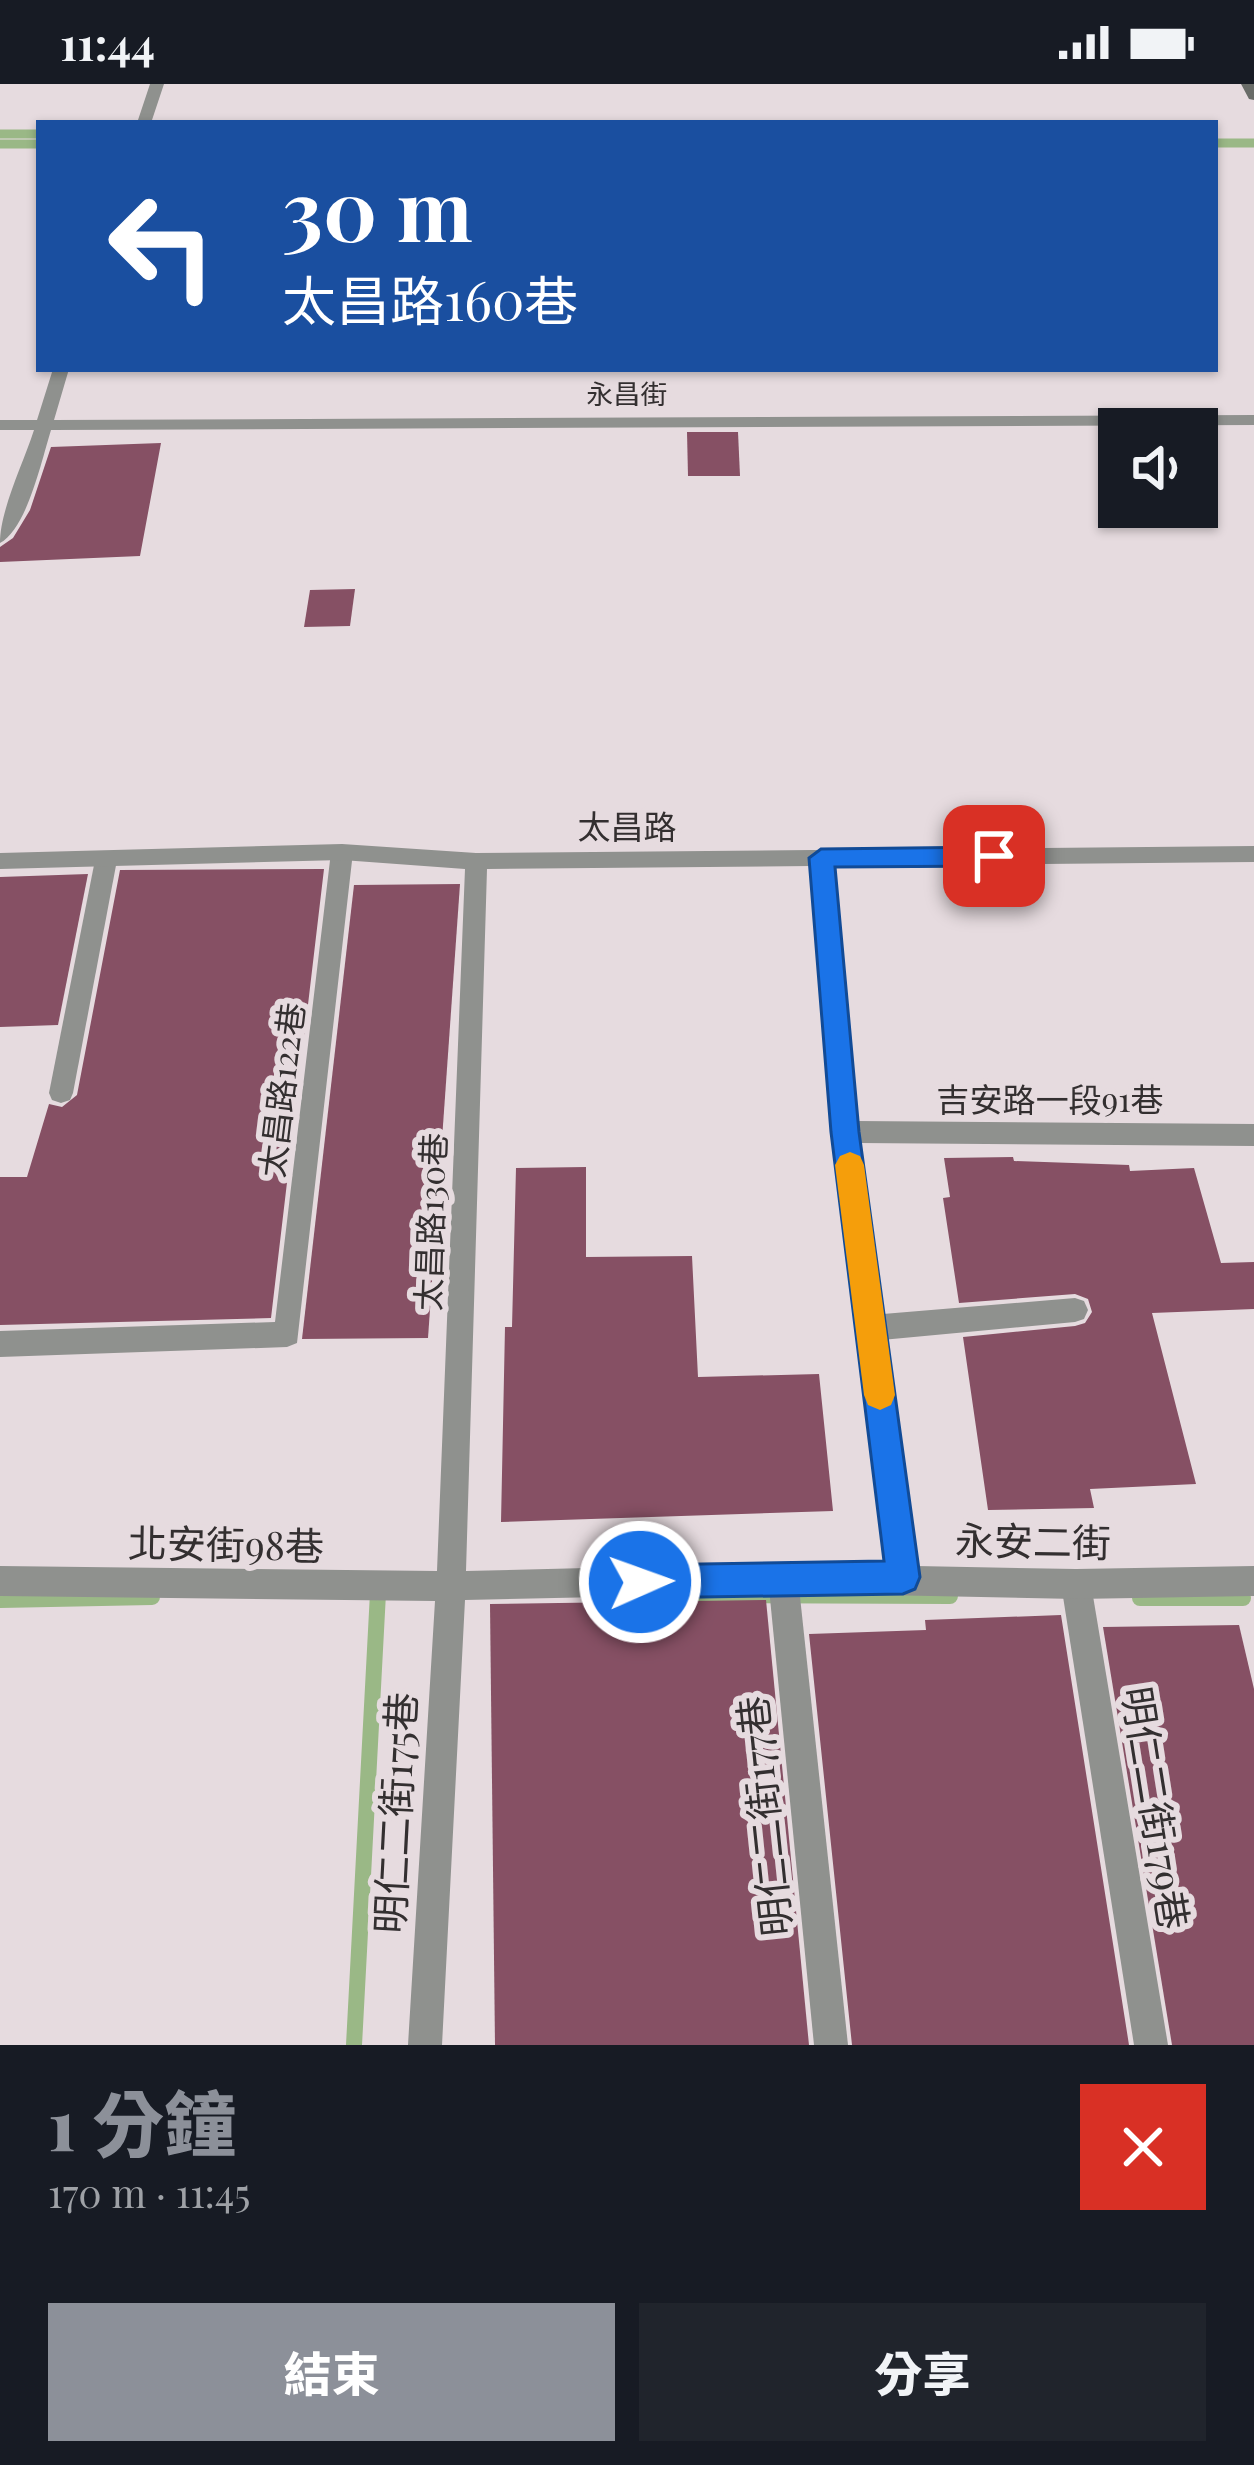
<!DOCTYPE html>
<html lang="zh-TW">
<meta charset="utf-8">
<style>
:root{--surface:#171b24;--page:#20242c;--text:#f1f3f6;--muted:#9ea1a6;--accent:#8c9099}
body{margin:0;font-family:"Playfair Display","Noto Sans TC",serif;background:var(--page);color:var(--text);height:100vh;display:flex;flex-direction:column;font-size:45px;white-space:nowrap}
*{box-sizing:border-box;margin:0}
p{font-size:39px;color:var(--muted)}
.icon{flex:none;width:66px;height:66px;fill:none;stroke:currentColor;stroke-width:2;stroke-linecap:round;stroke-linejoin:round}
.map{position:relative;height:1961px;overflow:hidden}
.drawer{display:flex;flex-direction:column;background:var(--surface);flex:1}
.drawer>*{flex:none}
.banner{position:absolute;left:36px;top:36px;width:1182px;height:252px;border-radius:0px;box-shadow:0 3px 9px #0004;background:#1a4fa0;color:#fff;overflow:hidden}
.fabs{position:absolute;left:1098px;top:324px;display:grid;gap:24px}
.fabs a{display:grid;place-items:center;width:120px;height:120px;border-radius:0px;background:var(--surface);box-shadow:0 3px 9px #0004;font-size:60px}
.pin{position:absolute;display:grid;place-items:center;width:102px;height:102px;color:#fff;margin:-51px;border-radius:24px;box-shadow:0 6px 18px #0006}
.me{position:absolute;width:132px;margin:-66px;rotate:88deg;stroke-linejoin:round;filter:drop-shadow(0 0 9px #0008)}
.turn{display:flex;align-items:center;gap:42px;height:252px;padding:0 48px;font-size:54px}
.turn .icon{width:156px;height:156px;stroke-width:2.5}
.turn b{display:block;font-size:84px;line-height:102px}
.round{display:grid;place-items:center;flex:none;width:126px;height:126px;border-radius:0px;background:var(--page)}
.headline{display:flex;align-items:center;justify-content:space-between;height:204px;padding:0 48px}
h1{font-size:72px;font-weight:800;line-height:90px;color:var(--accent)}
.cta{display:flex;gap:24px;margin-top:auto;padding:24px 48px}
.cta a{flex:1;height:138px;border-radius:0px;background:var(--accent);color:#fff;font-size:48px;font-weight:800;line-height:138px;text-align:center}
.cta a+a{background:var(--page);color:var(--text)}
.status{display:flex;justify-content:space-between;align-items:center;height:84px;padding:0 60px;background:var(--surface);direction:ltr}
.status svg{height:33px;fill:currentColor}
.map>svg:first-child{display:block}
</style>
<div class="status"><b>11:44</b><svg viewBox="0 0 49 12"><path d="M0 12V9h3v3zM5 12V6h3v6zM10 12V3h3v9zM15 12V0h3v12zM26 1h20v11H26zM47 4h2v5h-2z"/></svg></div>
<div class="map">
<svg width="1254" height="1961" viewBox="0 0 1254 1961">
<rect width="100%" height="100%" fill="#e6dbdf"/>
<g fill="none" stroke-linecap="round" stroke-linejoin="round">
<g stroke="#9ab886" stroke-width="9">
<polyline points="0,50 39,50"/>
<polyline points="1215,59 1254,59"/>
<polyline points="0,60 39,60"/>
</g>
<g stroke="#9ab886" stroke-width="16">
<polyline points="690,1511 950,1512"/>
<polyline points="1140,1514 1243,1514"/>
<polyline points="0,1516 152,1513"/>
<polyline points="354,1961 378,1509"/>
</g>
</g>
<g fill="#865064">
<polygon points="687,348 738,348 740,392 688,392"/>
<polygon points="161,359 140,472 0,478 0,463 13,454 30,426 51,363"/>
<polygon points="355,505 350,542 304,543 310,506"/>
<polygon points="324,785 271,1234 0,1241 0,1093 27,1093 49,1020 62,1023 77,1011 120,786"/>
<polygon points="88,790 58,941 0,943 0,793"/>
<polygon points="460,800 428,1254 302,1255 354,801"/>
<polygon points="1013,1073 1014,1077 1129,1081 1130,1087 1194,1084 1221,1179 1254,1178 1254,1225 1152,1229 1196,1400 1090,1405 1094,1424 988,1426 963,1253 1075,1242 1085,1239 1092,1228 1088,1215 1075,1210 959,1219 943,1114 950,1113 944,1074"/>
<polygon points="586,1083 586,1173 692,1172 698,1293 819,1290 833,1427 501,1438 505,1243 512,1243 516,1084"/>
<polygon points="766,1516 809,1961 495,1961 490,1520"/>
<polygon points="1061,1531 1129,1961 852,1961 809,1550 926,1546 925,1536"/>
<polygon points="1239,1541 1254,1605 1254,1961 1172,1961 1103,1543"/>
</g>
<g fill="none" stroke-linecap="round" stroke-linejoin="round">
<g fill="#8f918e" fill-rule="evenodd">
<polygon points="342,760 353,768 297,1259 287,1263 0,1273 0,1247 275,1238 331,768"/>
<polygon points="106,768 117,776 73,1009 70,1016 61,1019 52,1016 49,1009 95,776"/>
<polygon points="1075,1214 1084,1217 1088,1226 1084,1235 1075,1238 871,1257 862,1253 858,1244 862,1235 871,1231"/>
<polygon points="783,1479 793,1484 798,1494 848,1961 814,1961 768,1494 773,1484"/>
<polygon points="1076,1485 1086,1490 1091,1500 1168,1961 1134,1961 1061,1500 1066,1490"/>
</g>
<g fill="#8f918e" fill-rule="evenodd">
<polygon points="150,0 164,0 151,39 137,39"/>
<path d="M53,285H69L54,336L1254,331V341L51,346C42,375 27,445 0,459C0,426 23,380 34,346H0V336H37Z"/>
<path d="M342,760L476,769L1254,762V778L833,782L856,1037L1254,1040V1062L859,1059L916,1482L1076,1485L1254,1482V1512L1076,1515L783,1509L465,1516L442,1961H408L435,1517L0,1512V1482L437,1487L465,785L342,776L0,785V769ZM811,782L833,1048L887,1481L783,1479L466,1487L487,785Z"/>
</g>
<polygon fill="#696c68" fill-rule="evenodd" points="1241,0 1254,0 1254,16 1249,15"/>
</g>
<polygon fill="#1a73e8" stroke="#114b97" stroke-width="3" points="994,763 1007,772 994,782 835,783 859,1048 920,1493 915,1505 903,1510 640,1514 629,1509 624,1498 629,1486 640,1481 884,1477 831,1048 809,774 821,765"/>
<polygon fill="#f59e0b" points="850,1068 860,1072 864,1081 895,1311 891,1321 880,1326 868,1321 864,1311 835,1081 840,1072"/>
<g text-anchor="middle" stroke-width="12" stroke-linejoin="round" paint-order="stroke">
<g font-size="27" fill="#332f30" stroke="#e6dbdf">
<text x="627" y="320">永昌街</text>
</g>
<g font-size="33" fill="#332f30" stroke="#e6dbdf">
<text x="627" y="755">太昌路</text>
<text transform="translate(282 1006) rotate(-83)" y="12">太昌路122巷</text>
<text x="1050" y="1028">吉安路一段91巷</text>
<text transform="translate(431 1138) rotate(-88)" y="12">太昌路130巷</text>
</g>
<g font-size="39" fill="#332f30" stroke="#e6dbdf">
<text transform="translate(1033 1458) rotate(1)" y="14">永安二街</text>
<text transform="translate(226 1461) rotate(1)" y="14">北安街98巷</text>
<text transform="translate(1155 1724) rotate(81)" y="14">明仁二街179巷</text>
<text transform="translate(396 1729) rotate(-87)" y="14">明仁二街175巷</text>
<text transform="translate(765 1732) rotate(-96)" y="14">明仁二街177巷</text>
</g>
</g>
</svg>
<div class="fabs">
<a><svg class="icon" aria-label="sound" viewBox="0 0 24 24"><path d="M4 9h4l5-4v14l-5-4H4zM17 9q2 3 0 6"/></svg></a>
</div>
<div class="pin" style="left:994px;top:772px;background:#d93025"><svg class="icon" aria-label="arrive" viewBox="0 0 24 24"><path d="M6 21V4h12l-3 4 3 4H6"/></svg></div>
<svg class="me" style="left:640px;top:1498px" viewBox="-20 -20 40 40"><circle r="17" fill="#1a73e8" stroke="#fff" stroke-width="3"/><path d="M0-11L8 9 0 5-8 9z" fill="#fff"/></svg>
<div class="banner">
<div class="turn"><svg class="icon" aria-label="left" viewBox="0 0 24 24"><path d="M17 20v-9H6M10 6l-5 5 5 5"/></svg><div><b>30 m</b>太昌路160巷</div></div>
</div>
</div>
<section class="drawer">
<div class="headline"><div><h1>1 分鐘</h1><p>170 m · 11:45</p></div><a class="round" style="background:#d93025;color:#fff"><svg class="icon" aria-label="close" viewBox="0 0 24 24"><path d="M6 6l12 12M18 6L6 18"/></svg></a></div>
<div class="cta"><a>結束</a><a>分享</a></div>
</section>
